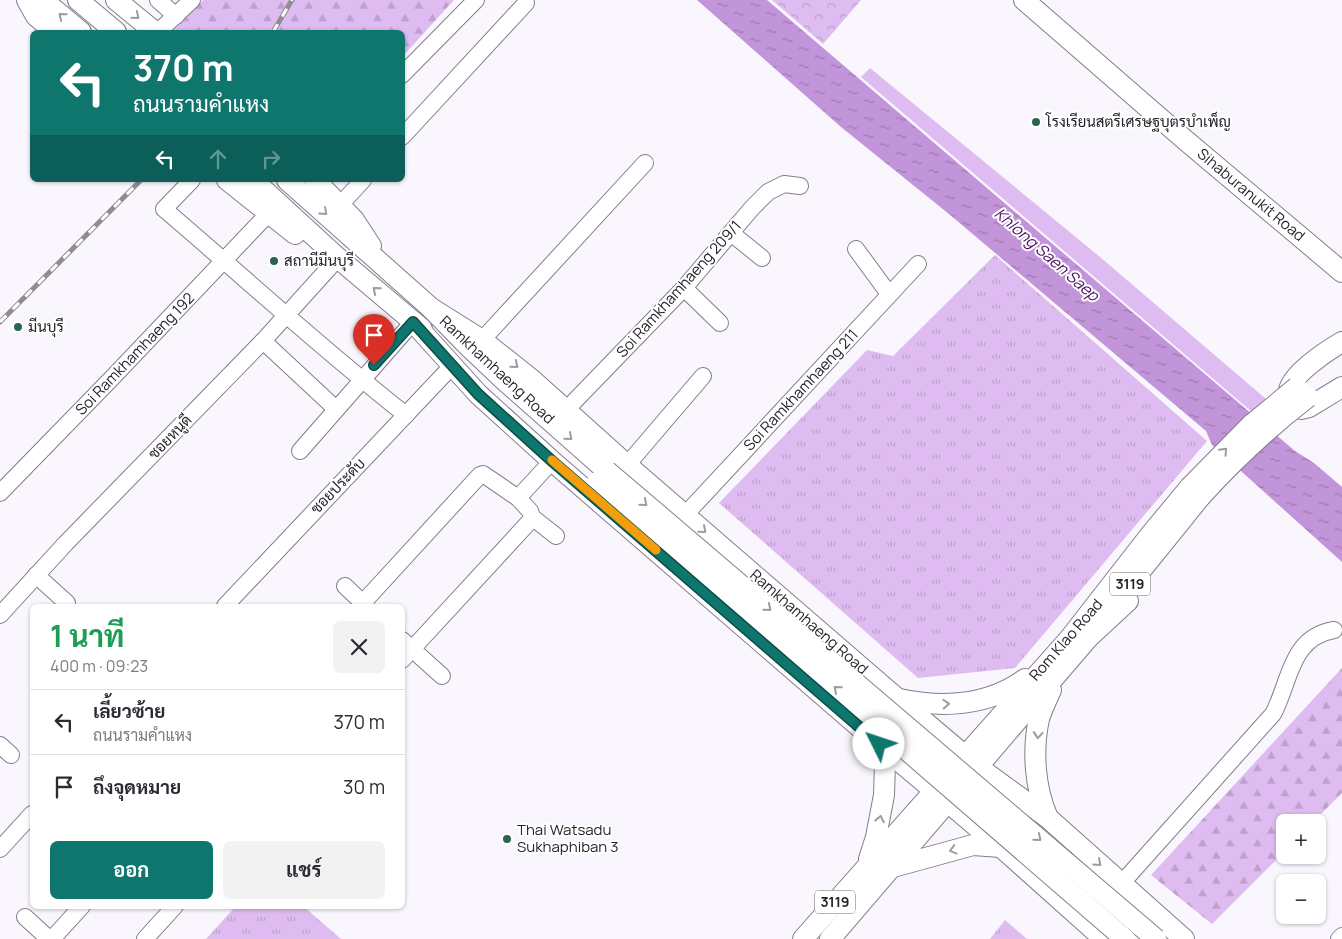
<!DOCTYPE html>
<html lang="th">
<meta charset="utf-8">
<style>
:root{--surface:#fff;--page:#f2f2f3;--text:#2b2b33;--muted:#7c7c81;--line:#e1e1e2;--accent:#0f766e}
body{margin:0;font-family:Manrope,Sarabun,sans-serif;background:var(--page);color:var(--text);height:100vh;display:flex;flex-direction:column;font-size:19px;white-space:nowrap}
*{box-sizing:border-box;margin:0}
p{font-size:16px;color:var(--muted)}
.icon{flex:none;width:28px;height:28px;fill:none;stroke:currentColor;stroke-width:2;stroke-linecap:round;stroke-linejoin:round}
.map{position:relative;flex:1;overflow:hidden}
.panel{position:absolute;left:30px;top:604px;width:375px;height:305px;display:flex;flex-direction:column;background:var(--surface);border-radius:8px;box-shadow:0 1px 4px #0004}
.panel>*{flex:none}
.guide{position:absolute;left:30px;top:30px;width:375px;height:152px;border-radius:8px;box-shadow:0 1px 4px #0004;background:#0f766e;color:#fff;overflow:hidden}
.buttons{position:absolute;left:1276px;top:814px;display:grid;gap:10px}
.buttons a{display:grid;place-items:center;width:50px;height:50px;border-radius:8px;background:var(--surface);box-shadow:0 1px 4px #0004;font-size:25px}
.pin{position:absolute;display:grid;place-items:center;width:42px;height:42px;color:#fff;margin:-51px -21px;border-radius:50% 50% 50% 0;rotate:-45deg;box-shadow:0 0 5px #0007}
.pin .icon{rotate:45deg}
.me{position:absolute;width:55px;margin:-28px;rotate:311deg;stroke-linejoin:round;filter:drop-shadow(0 0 4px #0008)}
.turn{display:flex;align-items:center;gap:18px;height:105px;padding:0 20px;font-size:22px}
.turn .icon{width:65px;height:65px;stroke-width:2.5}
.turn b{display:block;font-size:35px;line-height:42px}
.lanes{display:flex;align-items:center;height:48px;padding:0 20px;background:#0003;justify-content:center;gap:25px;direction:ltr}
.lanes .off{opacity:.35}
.round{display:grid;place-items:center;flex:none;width:52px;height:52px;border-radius:8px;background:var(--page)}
.overview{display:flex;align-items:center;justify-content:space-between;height:85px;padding:0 20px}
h1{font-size:30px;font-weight:700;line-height:38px;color:#1e9e55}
.cta{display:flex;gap:10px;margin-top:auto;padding:10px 20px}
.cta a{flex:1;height:58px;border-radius:8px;background:var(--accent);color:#fff;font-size:20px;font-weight:700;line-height:58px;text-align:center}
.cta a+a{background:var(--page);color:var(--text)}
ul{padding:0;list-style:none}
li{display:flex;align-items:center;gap:15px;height:65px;padding:0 20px;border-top:1px solid var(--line)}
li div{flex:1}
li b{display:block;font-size:19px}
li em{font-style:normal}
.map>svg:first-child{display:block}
</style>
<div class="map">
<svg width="1342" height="939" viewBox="0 0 1342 939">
<defs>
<pattern id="grass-tufts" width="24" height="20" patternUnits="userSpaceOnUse" patternTransform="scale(1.25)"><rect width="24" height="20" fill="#debbf0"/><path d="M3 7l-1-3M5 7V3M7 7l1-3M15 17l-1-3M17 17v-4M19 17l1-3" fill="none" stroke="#bea0ce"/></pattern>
<pattern id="forest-firs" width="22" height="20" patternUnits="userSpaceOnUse" patternTransform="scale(1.25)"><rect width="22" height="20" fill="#debbf0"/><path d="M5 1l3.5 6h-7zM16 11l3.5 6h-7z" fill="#bea0ce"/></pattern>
<pattern id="park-crowns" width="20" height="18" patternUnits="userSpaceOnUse" patternTransform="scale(1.25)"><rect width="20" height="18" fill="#debbf0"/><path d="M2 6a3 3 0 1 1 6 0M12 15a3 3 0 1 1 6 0" fill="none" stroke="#bea0ce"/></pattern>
<pattern id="water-ripples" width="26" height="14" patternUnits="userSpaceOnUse" patternTransform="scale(1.25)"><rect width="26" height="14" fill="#c294d9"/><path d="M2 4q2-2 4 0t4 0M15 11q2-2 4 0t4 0" fill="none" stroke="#9e78b0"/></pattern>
</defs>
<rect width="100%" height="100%" fill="#faf6fd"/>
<g fill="url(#grass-tufts)">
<polygon points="995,255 1207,441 1015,668 918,678 719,503 867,350 893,356"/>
<polygon points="236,906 303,906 341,939 206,939"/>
<polygon points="1005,920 1027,939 990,939"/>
</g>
<g fill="url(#forest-firs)">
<polygon points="203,0 454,0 403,56 402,32 172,32"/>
<polygon points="1342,668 1342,793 1313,822 1285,822 1285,851 1212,924 1151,875"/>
</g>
<polygon fill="url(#park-crowns)" points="772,0 861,0 823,44"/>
<polygon fill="#debbf0" points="870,68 1100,257 1266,399 1252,412 861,77"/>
<polygon fill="url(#water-ripples)" points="697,0 767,0 1295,451 1314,463 1342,487 1342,562 1212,445 1206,431 949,214 841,127"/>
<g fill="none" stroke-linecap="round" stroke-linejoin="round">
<defs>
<g id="minor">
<polyline points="158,0 176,16"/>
<polyline points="158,32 192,0"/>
<polyline points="402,75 476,0"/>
<polyline points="402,137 526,3"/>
<path d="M192,180L164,209C245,278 322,349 406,415"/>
<polyline points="341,204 363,180"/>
<polyline points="731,233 762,258"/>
<polyline points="856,249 889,294"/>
<polyline points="684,288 720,323"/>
<polyline points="482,340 645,163"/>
<polyline points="263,341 336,409"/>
<polyline points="566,410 684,288 752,208 768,192 784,184 800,186"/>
<polyline points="300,451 413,322"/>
<polyline points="627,465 703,376"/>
<polyline points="0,493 112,378 268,214"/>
<polyline points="518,498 552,461"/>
<polyline points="685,515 918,264"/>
<polyline points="36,575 67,603"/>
<polyline points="345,586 366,606"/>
<polyline points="225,606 452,366"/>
<polyline points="360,606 480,475 483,474 518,498 530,511 532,517 556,536"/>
<polyline points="0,615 66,543 263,341 338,258"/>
<polyline points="402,640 442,676"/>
<polyline points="402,660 530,521 532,517"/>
<polyline points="0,745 11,755"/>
<polyline points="0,849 32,814"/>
<path d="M1121,884L1273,714C1290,683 1290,637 1334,630"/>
<polyline points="25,917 49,939"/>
<polyline points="52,939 82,906"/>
<polyline points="145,939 175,906"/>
<polyline points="1339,939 1342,936"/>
</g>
<g id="major">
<polyline points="27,0 36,16 55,32"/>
<polyline points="43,0 81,32"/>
<polyline points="78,0 116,32"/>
<polyline points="116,0 155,32"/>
<polyline points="1024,0 1184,139 1342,272"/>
<polyline points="227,180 295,234"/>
<polyline points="253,180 338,258 422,329"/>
<polyline points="287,180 431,308 468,346 505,381 607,471"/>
<polyline points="315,180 354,220 371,246"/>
<polyline points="431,308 482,340 530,378 627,465 885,688 978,767 1048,818 1184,939"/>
<polyline points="413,322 478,394 552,461 879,744 1001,847 1104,939"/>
<path d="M1342,342C1328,350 1287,377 1289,393C1289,400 1296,405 1301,409L1309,407L1342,387"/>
<polyline points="1113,605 1201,496"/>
<polyline points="1088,638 1128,601"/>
<path d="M899,699C942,708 988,706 1025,679"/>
<path d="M1048,818C1035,789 1032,751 1039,719C1042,709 1047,699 1051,690"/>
<polyline points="869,859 876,837 884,795 885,763 879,744"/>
<polyline points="893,867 973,845 1001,847"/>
<polyline points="803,939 1070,638 1151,534 1190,487"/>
<polyline points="830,939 1088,638"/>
</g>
</defs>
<use href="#minor" stroke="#867c8b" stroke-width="18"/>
<use href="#major" stroke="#867c8b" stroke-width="22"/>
<use href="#minor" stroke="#fff" stroke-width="16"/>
<use href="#major" stroke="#fff" stroke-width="20"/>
<defs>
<g id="rail">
<polyline points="273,32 292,0"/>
<polyline points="0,322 141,180"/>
</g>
</defs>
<use href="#rail" stroke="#908c92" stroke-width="5"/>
<use href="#rail" stroke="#fff" stroke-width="3" stroke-dasharray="9" stroke-linecap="butt"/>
<defs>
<g id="major-bridge">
<polyline points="607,471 1156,939"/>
<polyline points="597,482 1125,939"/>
<polyline points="1190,487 1251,425 1297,387"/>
<path d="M1201,496C1234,460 1269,427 1308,397"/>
</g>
</defs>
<use href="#major-bridge" stroke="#867c8b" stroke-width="22" stroke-linecap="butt"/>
<use href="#major-bridge" stroke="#fff" stroke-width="20"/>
</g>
<defs><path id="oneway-chevron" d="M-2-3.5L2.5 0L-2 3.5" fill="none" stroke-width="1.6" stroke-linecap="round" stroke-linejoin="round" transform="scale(1.25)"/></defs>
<g stroke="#9e9c9f">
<use href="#oneway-chevron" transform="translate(62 16) rotate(-140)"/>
<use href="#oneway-chevron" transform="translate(136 16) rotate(40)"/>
<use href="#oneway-chevron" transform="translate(324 212) rotate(42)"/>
<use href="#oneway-chevron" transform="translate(376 290) rotate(-140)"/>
<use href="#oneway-chevron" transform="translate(515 365) rotate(39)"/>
<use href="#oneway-chevron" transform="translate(569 437) rotate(41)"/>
<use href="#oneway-chevron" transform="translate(1224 451) rotate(-47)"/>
<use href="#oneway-chevron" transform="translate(644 503) rotate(40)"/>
<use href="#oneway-chevron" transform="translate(703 530) rotate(41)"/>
<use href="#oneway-chevron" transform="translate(768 608) rotate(40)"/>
<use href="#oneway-chevron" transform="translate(837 689) rotate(-139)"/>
<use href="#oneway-chevron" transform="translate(946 704) rotate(-3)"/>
<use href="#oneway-chevron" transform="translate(1038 735) rotate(95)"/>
<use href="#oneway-chevron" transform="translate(880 819) rotate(-79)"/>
<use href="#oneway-chevron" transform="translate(1038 838) rotate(40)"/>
<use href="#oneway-chevron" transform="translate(953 850) rotate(165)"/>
<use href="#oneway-chevron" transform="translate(1098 863) rotate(42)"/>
</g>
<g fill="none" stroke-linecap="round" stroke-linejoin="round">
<defs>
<polyline id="route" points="374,365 413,322 478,394 552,461 879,744"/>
</defs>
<use href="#route" stroke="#0a4d48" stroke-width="12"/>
<use href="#route" stroke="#0f766e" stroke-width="9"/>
<polyline stroke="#f59e0b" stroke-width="9" points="552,460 656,550"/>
</g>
<g fill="#2a644c" stroke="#fff" stroke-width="2">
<circle cx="1036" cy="122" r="5"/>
<circle cx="274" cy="261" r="5"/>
<circle cx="18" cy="327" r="5"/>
<circle cx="507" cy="839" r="5"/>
</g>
<g text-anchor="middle" stroke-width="4" stroke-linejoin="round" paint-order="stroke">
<g fill="#fff" stroke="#686569" stroke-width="1">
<rect x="1110" y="572.5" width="40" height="23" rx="4"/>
<rect x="815" y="890.5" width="40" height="23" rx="4"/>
</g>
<g font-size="14" font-weight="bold" fill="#272329">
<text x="1130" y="589">3119</text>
<text x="835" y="907">3119</text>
</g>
<g font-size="15" fill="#272329" stroke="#fff" text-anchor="start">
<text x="1046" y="127">โรงเรียนสตรีเศรษฐบุตรบำเพ็ญ</text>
<text x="284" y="266">สถานีมีนบุรี</text>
<text x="28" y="332">มีนบุรี</text>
<text x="517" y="835">Thai Watsadu<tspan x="517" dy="17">Sukhaphiban 3</tspan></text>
</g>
<g font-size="15" fill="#272329" stroke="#fff">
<text transform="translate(1251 195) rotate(40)" y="5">Sihaburanukit Road</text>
<text transform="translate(679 289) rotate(-48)" y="5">Soi Ramkhamhaeng 209/1</text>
<text transform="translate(135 354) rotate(-46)" y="5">Soi Ramkhamhaeng 192</text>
<text transform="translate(497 370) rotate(43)" y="5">Ramkhamhaeng Road</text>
<text transform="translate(801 390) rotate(-47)" y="5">Soi Ramkhamhaeng 211</text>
<text transform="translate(170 437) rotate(-46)" y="5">ซอยหนูดี</text>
<text transform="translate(338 486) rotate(-46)" y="5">ซอยประดับ</text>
<text transform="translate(809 622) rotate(41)" y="5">Ramkhamhaeng Road</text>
<text transform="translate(1066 640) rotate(-49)" y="5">Rom Klao Road</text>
</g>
<g font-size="16" font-style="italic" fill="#4d1264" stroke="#fff">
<text transform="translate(1047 254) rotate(41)" y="6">Khlong Saen Saep</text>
</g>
</g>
</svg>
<div class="buttons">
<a>+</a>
<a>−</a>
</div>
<div class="pin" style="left:374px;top:365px;background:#d93025"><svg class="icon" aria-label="arrive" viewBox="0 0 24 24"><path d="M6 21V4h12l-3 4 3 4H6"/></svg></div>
<svg class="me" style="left:879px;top:744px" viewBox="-20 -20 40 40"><circle r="19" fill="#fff"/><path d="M0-13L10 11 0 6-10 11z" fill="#0f766e"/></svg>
<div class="guide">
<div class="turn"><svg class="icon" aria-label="left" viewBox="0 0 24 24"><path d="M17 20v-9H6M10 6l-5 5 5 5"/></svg><div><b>370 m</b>ถนนรามคำแหง</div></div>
<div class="lanes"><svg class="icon" aria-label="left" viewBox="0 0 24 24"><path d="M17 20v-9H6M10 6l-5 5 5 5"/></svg><svg class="icon off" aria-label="ahead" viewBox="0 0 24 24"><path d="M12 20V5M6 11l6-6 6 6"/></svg><svg class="icon off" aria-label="right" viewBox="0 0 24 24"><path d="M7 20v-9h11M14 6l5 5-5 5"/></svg></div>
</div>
<section class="panel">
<div class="overview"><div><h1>1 นาที</h1><p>400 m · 09:23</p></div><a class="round"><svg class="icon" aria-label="close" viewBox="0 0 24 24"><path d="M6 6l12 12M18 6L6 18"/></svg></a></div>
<ul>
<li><svg class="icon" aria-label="left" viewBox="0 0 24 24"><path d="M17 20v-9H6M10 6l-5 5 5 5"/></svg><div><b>เลี้ยวซ้าย</b><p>ถนนรามคำแหง</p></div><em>370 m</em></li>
<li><svg class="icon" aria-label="arrive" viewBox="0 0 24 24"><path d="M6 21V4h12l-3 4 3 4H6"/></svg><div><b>ถึงจุดหมาย</b></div><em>30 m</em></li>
</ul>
<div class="cta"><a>ออก</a><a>แชร์</a></div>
</section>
</div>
